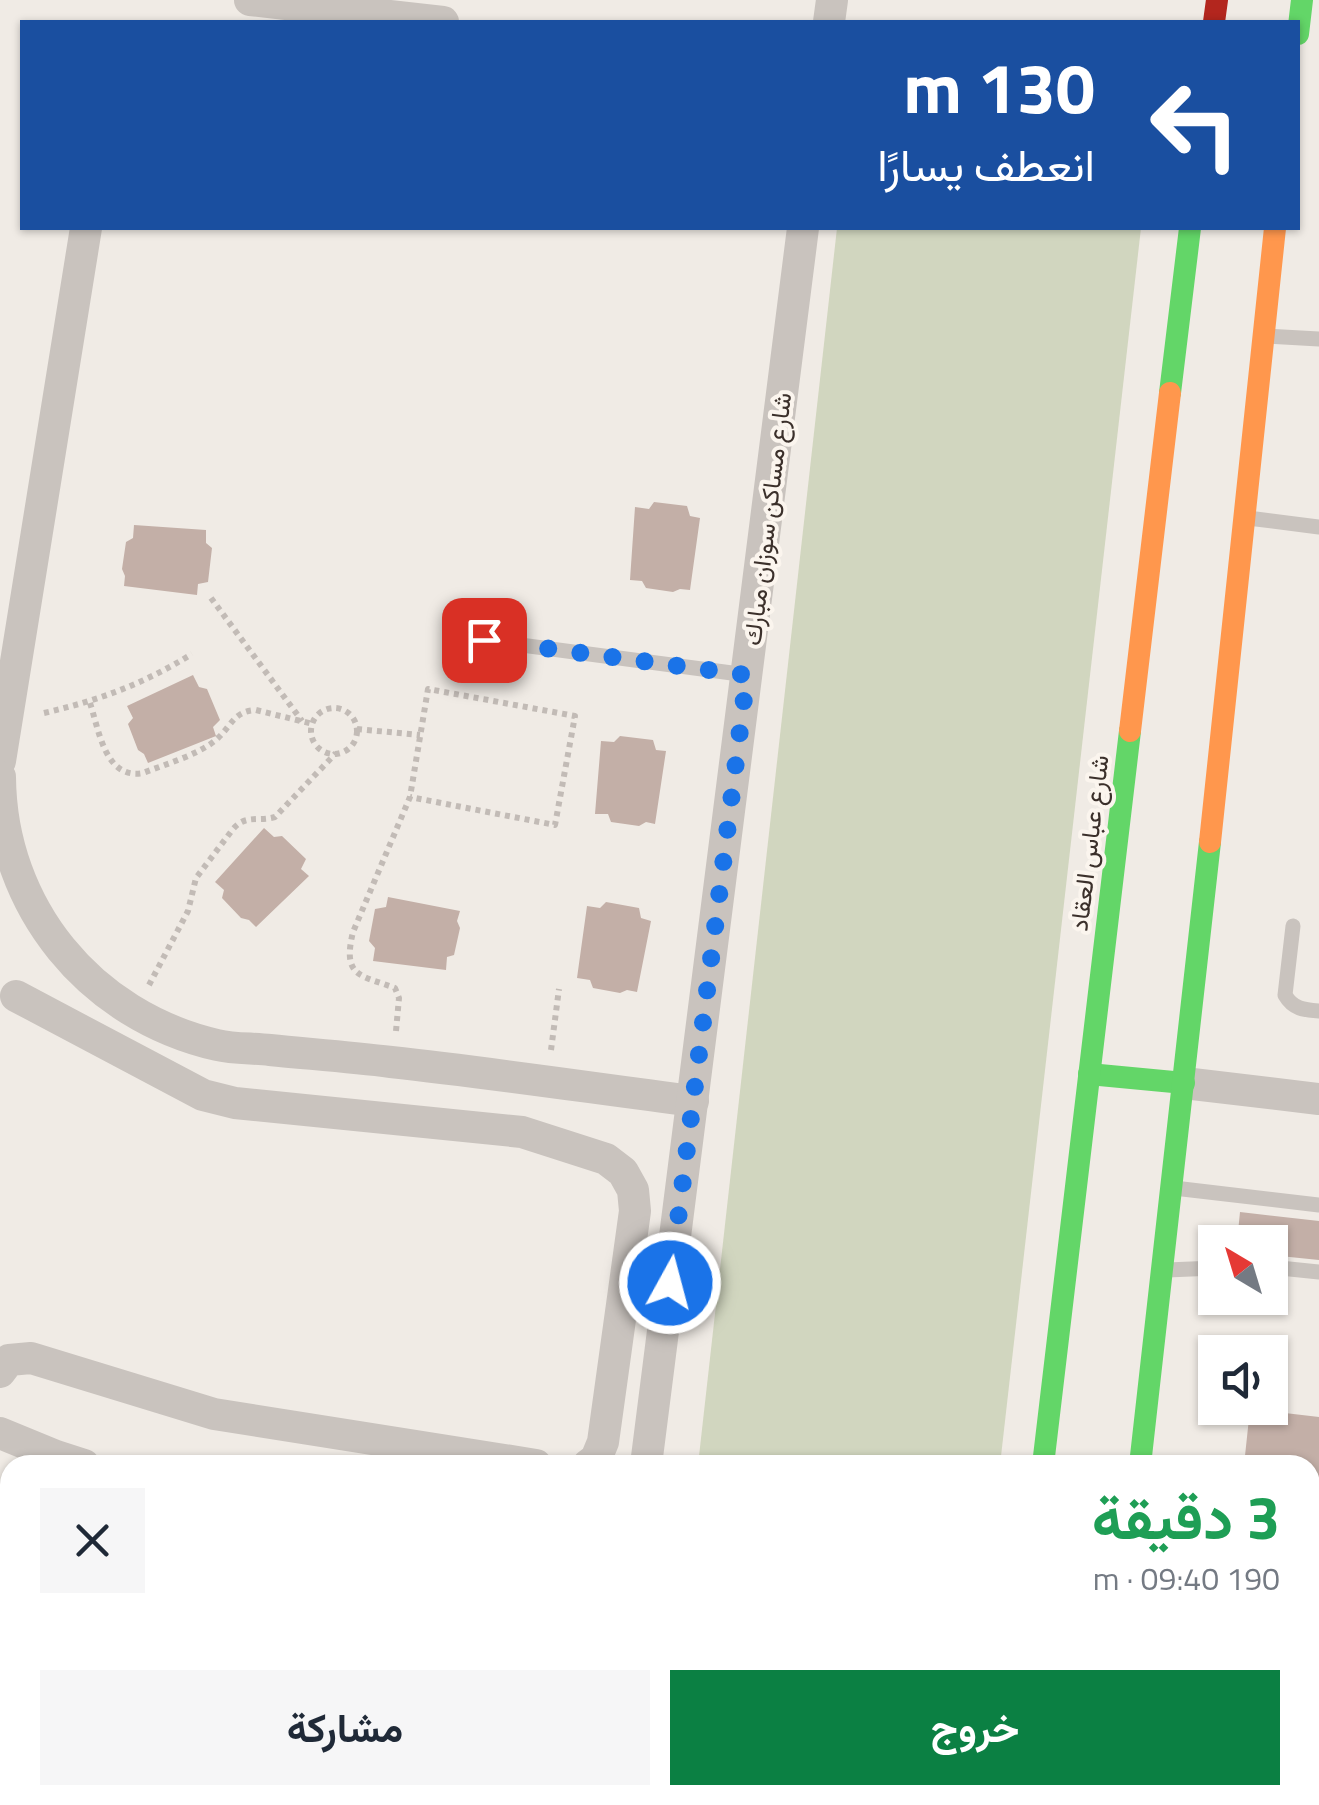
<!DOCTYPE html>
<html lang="ar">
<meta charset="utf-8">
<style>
:root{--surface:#fff;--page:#f6f6f7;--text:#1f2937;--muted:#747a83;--accent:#0b8043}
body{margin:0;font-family:"Titillium Web",Vazirmatn,sans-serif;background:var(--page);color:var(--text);direction:rtl;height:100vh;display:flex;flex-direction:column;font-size:38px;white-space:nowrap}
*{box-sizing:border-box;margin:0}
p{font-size:32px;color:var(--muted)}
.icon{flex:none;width:55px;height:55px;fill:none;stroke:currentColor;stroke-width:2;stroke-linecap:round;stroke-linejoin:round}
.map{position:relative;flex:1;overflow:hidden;direction:ltr}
.panel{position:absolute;left:0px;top:1455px;width:1320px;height:350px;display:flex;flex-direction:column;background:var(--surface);border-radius:30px 30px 0 0;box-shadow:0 2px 8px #0004;direction:rtl}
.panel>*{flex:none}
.top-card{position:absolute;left:20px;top:20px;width:1280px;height:210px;border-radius:0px;box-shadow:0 2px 8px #0004;direction:rtl;background:#1a4fa0;color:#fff;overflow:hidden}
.needle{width:65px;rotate:322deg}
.controls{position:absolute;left:1198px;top:1225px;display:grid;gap:20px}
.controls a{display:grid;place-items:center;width:90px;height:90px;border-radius:0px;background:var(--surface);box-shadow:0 2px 8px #0004;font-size:50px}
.pin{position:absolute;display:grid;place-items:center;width:85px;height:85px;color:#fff;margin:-42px;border-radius:20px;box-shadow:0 5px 15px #0006}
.me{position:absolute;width:110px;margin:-55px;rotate:7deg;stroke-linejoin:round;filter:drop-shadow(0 0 8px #0008)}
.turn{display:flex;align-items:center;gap:35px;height:210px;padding:0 40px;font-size:45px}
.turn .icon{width:130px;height:130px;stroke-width:2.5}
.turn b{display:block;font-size:70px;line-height:85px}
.round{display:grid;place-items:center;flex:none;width:105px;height:105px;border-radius:0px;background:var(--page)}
.headline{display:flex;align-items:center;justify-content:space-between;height:170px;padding:0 40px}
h1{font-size:60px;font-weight:700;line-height:75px;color:#1e9e55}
.button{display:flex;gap:20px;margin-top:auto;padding:20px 40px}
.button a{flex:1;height:115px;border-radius:0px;background:var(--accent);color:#fff;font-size:40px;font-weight:700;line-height:115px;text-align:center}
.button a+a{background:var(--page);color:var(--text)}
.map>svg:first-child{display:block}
</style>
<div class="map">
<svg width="1319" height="1805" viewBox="0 0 1319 1805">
<rect width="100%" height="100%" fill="#f0ebe5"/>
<g fill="#d1d6bf">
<polygon points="837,228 1141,228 1000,1465 698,1465"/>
<polygon points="661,1795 963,1795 962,1805 660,1805"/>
</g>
<g fill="#c3afa7">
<polygon points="654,502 687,506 690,516 700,518 690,590 680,589 673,592 646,588 642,581 630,580 635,507 649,509"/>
<polygon points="134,525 206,530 206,543 212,548 208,582 198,584 197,595 124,586 125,576 122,569 126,542 133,538"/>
<polygon points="193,675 199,687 207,689 220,720 213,727 216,736 148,763 144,754 138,750 128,724 133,718 127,706"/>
<polygon points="620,736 653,740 656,750 666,751 655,824 646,822 639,826 611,822 608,814 595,814 601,741 614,742"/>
<polygon points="264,828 274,837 282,836 306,859 301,869 309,876 256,927 249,920 241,918 222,898 224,890 215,882"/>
<polygon points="388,897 460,911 457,921 460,928 454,955 447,957 446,970 373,961 375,948 369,941 375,909 386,907"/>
<polygon points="606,902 639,908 641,918 651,921 637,992 627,990 620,993 593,988 590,980 577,978 587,906 600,908"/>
<polygon points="1240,1212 1319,1221 1319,1260 1270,1255 1270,1242 1237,1242"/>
<polygon points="1250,1409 1319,1417 1319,1488 1310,1487 1310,1465 1244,1465"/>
<polygon points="1310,1519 1319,1520 1319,1544 1310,1542"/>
<polygon points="0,1544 10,1545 10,1655 2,1714 0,1714"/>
<polygon points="1310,1595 1319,1596 1319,1648 1310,1647"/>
<polygon points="85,1795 140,1795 139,1805 84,1805"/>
<polygon points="215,1795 279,1795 278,1805 214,1805"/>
<polygon points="466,1795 525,1795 524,1805 465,1799"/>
</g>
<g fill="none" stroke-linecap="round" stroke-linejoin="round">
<g stroke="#c2bbb6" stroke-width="6" stroke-dasharray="5 5" stroke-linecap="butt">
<polyline points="211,598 302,721"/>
<path d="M90,703C99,730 105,780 143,773C166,764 201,754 218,738C232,725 234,711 256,710L313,724"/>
<circle cx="334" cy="731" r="23"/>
<path d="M44,713C100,700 143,684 192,654"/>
<polyline points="357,729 420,735"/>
<path d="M149,985L188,911L196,878L233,829C246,814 258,822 275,817L336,753"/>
<path d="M396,1031L399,998L395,988C360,975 342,977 353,932L410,797L428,689L575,716L555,825L410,797"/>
<polyline points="551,1050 559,989"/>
</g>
<g stroke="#c9c3be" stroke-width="15">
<polyline points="1266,336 1319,339"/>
<polyline points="1248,518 1319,527"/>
<polyline points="484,640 747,675"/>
<path d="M1293,926L1285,995C1293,1009 1304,1010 1319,1011"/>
<polyline points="1174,1188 1319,1205"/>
<polyline points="1270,1267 1319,1272"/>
<polyline points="1167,1270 1215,1268"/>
<polyline points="1310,1677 1319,1678"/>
</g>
<g stroke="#c9c3be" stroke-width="32">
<polyline points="250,0 443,22"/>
<polyline points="829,22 832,0"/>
<polyline points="0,761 86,228"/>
<path d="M0,777C1,907 90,1016 217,1045C234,1049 252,1048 270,1050C310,1054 351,1057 391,1062C492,1073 592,1088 693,1101"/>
<polyline points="16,996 203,1095 235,1103 522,1132 606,1159 623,1172 633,1190 635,1211 603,1442 596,1459 588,1465"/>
<polyline points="1184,1083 1319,1099"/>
<polyline points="0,1372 9,1360 31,1358 214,1414 536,1465"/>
<polyline points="0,1433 56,1456 84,1465"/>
<polyline points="646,1465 803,228"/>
<polyline points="603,1805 604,1795"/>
</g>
<g stroke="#63d668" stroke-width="22">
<polyline points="1298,34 1302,0"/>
<polyline points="1170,393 1190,228"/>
<polyline points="1089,1074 1184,1083"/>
<polyline points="1043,1465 1130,731"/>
<polyline points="1140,1465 1210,842"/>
<polyline points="1002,1805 1003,1795"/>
<polyline points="1101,1805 1102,1795"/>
</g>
<g stroke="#ff974d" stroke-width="22">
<polyline points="1130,731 1170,393"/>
<polyline points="1210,842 1275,228"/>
</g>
<polyline stroke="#b3261e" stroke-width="22" points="1214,22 1217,0"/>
</g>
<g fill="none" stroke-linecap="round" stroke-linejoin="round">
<polyline stroke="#1a73e8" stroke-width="18" stroke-dasharray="0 32.4" points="484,640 747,675 670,1283"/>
</g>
<g text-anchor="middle" stroke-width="8" stroke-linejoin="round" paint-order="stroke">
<g font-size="25" fill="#3b302b" stroke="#fbf5ee">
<text transform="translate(767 519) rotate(-83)" y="9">شارع مساكن سوزان مبارك</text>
<text transform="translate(1089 843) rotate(-83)" y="9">شارع عباس العقاد</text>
</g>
</g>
</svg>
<div class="controls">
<a><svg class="needle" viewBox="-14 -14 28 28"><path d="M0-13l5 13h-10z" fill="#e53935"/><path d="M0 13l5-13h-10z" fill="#747a83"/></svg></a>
<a><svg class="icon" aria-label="sound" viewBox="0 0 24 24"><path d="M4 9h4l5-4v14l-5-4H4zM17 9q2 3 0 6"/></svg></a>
</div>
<div class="pin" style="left:484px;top:640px;background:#d93025"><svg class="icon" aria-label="arrive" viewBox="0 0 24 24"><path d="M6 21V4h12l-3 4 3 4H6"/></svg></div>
<svg class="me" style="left:670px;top:1283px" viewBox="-20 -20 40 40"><circle r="17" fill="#1a73e8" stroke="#fff" stroke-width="3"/><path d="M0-11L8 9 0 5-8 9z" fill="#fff"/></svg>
<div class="top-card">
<div class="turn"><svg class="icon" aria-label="left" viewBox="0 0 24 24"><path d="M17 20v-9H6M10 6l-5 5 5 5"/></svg><div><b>130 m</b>انعطف يسارًا</div></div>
</div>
<section class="panel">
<div class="headline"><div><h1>3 دقيقة</h1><p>190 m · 09:40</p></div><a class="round"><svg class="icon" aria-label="close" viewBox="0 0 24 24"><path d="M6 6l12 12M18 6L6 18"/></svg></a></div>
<div class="button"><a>خروج</a><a>مشاركة</a></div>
</section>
</div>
